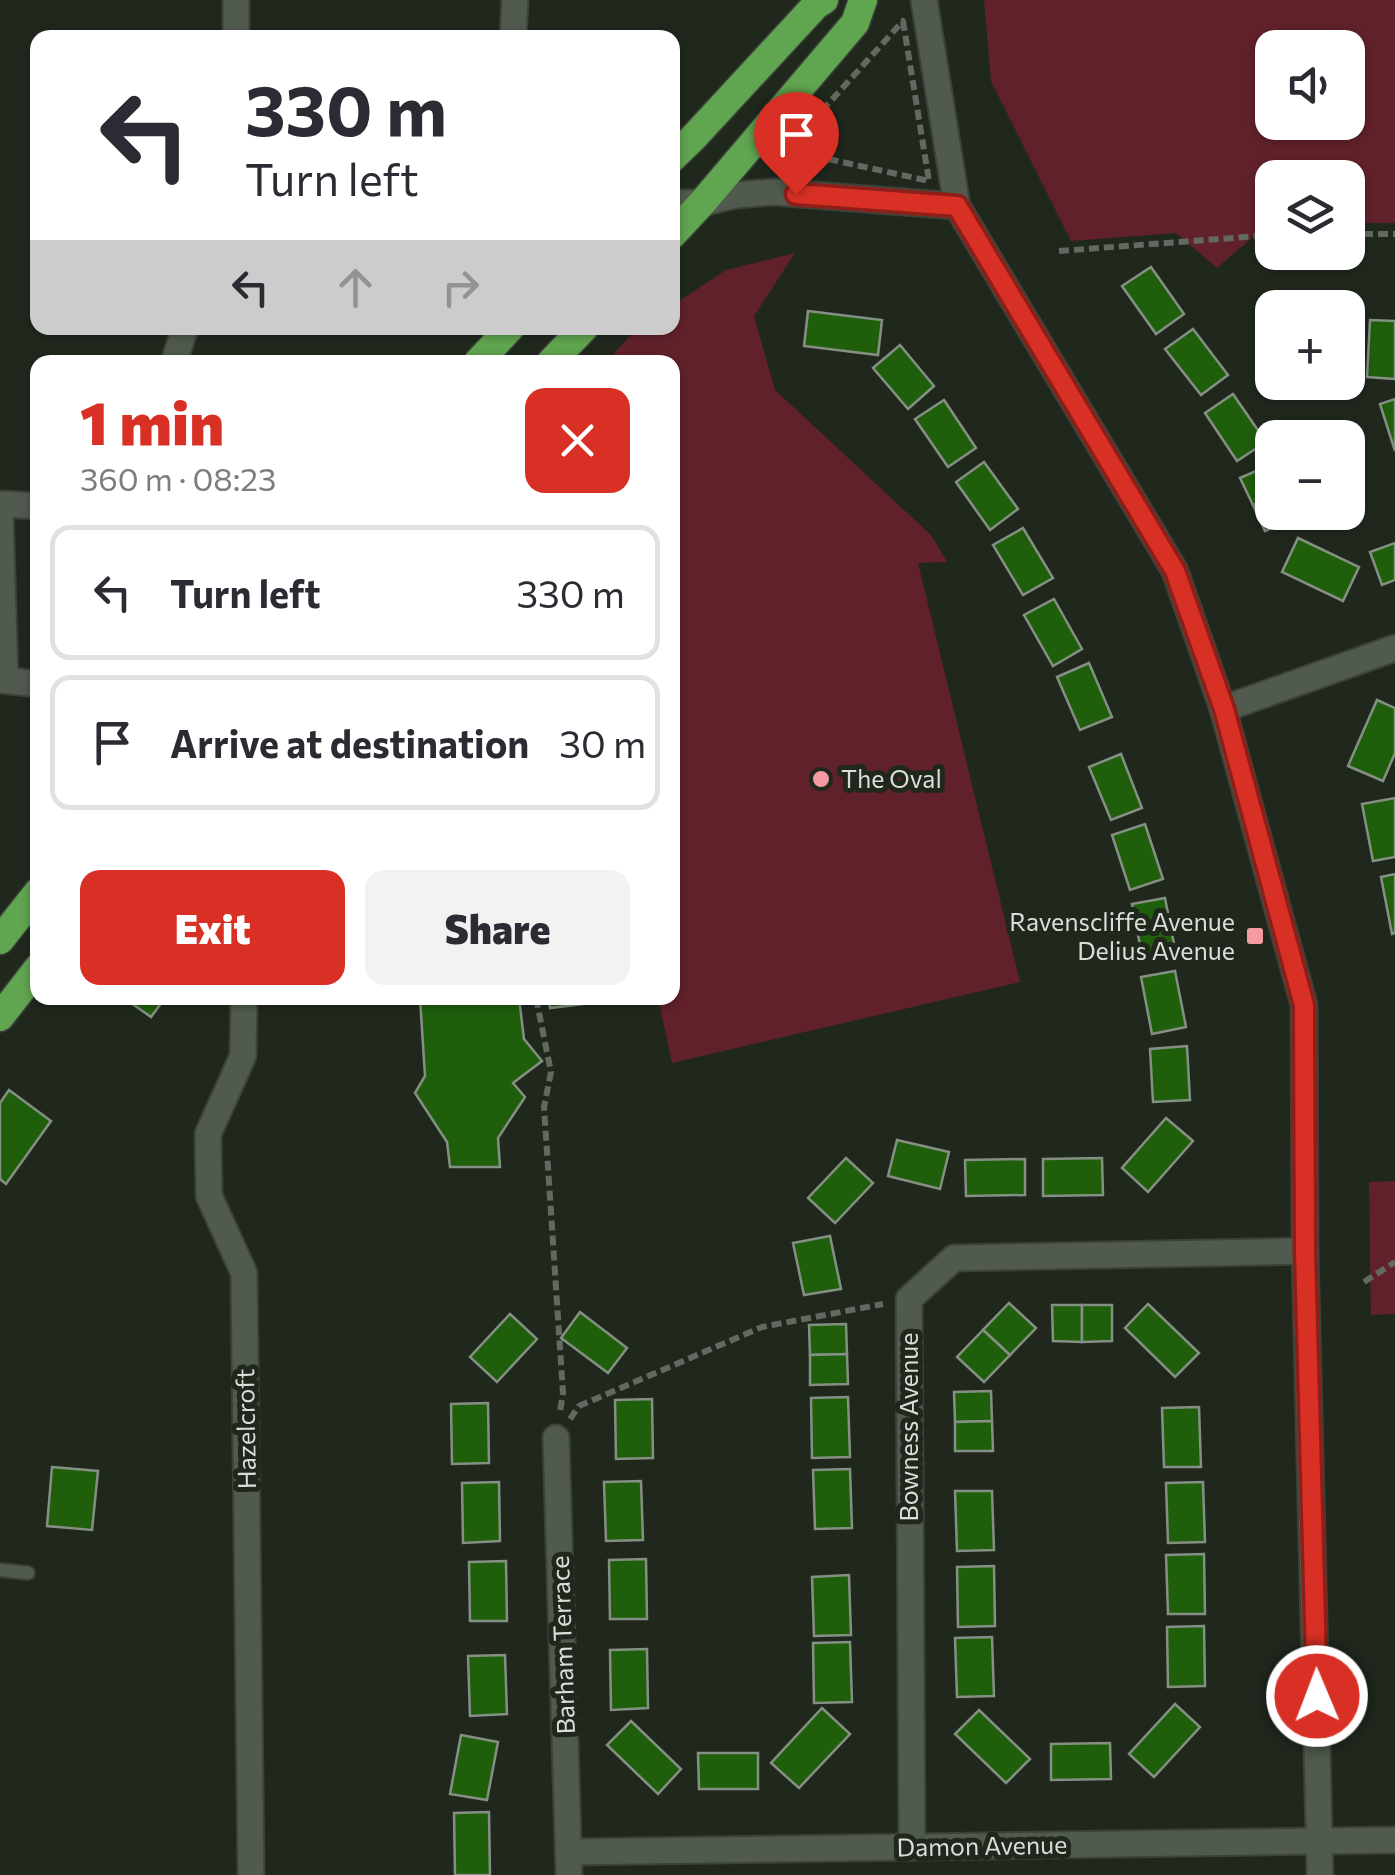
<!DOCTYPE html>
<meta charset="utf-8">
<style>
:root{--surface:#fff;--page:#f2f2f3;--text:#2b2b33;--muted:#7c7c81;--line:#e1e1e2;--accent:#d93025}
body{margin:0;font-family:Commissioner,sans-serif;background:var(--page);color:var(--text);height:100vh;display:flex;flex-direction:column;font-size:38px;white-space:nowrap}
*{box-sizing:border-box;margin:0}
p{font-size:32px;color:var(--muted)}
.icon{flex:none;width:55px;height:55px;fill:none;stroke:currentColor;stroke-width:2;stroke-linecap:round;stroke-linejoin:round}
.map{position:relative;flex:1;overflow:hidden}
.side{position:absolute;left:30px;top:355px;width:650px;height:650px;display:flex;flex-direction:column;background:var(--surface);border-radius:20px;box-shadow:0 2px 8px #0004}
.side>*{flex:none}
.banner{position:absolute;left:30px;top:30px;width:650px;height:305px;border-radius:20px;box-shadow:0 2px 8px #0004;background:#fff;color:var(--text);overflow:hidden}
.fabs{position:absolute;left:1255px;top:30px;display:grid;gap:20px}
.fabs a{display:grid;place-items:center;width:110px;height:110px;border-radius:20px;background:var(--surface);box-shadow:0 2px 8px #0004;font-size:50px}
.pin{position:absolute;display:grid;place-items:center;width:85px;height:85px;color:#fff;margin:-102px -42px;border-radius:50% 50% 50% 0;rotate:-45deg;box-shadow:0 0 10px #0007}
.pin .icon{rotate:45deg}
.me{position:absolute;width:110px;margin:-55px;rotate:359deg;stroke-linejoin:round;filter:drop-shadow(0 0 8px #0008)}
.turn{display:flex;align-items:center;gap:35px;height:210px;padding:0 50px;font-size:45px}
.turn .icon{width:130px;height:130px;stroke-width:2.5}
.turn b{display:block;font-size:70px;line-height:85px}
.lanes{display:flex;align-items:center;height:95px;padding:0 50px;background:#0003;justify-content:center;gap:50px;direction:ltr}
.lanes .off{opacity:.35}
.round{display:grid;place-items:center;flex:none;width:105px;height:105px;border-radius:20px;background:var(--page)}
.head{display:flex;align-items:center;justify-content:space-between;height:170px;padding:0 50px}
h1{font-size:60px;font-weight:800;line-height:75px;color:var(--accent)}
.action{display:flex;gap:20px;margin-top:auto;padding:20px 50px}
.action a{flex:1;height:115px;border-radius:20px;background:var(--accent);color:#fff;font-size:40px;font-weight:800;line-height:115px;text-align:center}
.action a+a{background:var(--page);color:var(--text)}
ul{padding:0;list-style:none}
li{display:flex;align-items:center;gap:30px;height:135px;margin:0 20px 15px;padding:0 30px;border:5px solid var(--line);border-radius:20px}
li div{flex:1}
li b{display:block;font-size:38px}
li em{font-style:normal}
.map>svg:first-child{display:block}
</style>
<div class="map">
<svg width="1395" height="1875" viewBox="0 0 1395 1875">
<rect width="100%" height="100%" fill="#20281e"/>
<g fill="#61212a" fill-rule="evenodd">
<path d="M984,0H1395V223H1355L1348,237V178H1272V226L1269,223L1217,268L1176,233L1071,241L991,81ZM1272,48H1348V122H1272Z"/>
<polygon points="795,253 754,316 775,390 931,535 947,562 918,563 1020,982 672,1063 658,998 672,998 672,362 606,362 637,328 672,328 673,305 726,270"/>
<polygon points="1395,1181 1395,1314 1371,1315 1369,1182"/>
</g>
<g fill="#1f5f0c" stroke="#858f83" stroke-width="2.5">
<polygon points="1151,267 1184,314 1156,334 1122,286"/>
<polygon points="808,311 882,320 878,355 804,346"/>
<polygon points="1370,320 1395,321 1395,379 1367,377"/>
<polygon points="1193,329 1228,375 1201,395 1165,349"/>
<polygon points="900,345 934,386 908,409 873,368"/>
<polygon points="1233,394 1266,442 1237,461 1205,413"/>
<polygon points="1395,399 1395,451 1380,404"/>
<polygon points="944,400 976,448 948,467 915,419"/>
<polygon points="984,462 1018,509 990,530 956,482"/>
<polygon points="1272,464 1272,495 1253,505 1240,478"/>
<polygon points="1272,495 1272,512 1294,512 1296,517 1265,531 1253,505"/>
<polygon points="1023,528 1053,578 1023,595 993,545"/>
<polygon points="1298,538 1359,567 1343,601 1282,572"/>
<polygon points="1395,543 1395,580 1382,585 1370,552"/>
<polygon points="1054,599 1082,649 1053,666 1024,615"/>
<polygon points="1089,663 1112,717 1080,730 1057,677"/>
<polygon points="1377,700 1395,708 1395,753 1383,781 1348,766"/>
<polygon points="1121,754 1142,808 1111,820 1089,767"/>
<polygon points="1395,798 1395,857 1373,861 1362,804"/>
<polygon points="1145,824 1163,879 1130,890 1112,835"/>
<polygon points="1395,874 1395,933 1392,934 1381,877"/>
<polygon points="1165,898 1176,954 1143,961 1132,904"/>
<polygon points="1175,971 1186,1027 1152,1034 1141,977"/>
<polygon points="124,998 165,998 151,1017"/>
<polygon points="420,998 519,998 524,1039 542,1061 513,1083 525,1097 498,1138 500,1167 450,1167 447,1142 415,1093 425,1076"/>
<polygon points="549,998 591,998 592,1003 550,1008"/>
<polygon points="1187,1046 1190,1100 1153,1102 1150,1049"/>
<polygon points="9,1090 51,1121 6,1184 0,1179 0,1103"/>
<polygon points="1166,1118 1193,1141 1148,1192 1122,1168"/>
<polygon points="897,1140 949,1152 940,1189 888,1176"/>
<polygon points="846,1158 873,1183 835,1223 808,1198"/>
<polygon points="1102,1158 1103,1195 1043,1196 1043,1159"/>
<polygon points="1025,1159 1025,1195 966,1196 965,1160"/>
<polygon points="830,1236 841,1289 804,1295 793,1243"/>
<polygon points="1009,1303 1036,1328 1010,1355 983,1330"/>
<polygon points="1148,1304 1199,1353 1175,1377 1125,1328"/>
<polygon points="1052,1305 1082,1305 1082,1342 1053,1341"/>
<polygon points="1082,1305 1112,1305 1112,1341 1082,1342"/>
<polygon points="580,1312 627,1348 608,1373 561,1338"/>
<polygon points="510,1314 537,1339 497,1382 470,1357"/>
<polygon points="846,1324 847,1354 810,1355 809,1325"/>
<polygon points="983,1330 1010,1355 984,1382 957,1357"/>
<polygon points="847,1354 848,1384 810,1385 810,1355"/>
<polygon points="991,1391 992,1421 955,1422 954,1392"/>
<polygon points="848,1397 850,1457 812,1458 811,1398"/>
<polygon points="652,1399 653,1458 616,1459 615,1400"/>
<polygon points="488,1403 489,1463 452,1464 451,1404"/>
<polygon points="1199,1407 1201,1467 1164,1467 1162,1408"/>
<polygon points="992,1421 993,1451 955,1451 955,1422"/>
<polygon points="52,1467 98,1471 92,1530 47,1526"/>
<polygon points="850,1469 852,1528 815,1529 813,1470"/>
<polygon points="641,1481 643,1540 606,1541 604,1482"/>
<polygon points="499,1482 500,1541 463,1543 462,1483"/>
<polygon points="1203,1482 1205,1542 1168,1543 1166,1483"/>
<polygon points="955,1491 992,1491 994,1550 957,1551"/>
<polygon points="1204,1554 1205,1614 1168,1614 1166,1555"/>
<polygon points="646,1559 647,1619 610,1619 609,1560"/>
<polygon points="506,1561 507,1621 470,1621 469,1562"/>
<polygon points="994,1566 995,1626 958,1627 957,1567"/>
<polygon points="849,1575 851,1635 814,1636 812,1577"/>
<polygon points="1204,1626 1205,1686 1168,1687 1167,1627"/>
<polygon points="992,1637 994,1696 957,1697 955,1638"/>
<polygon points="850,1642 852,1702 814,1703 813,1643"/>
<polygon points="647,1649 648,1708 611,1710 610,1650"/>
<polygon points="505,1655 507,1714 470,1716 468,1656"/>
<polygon points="1175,1704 1200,1727 1154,1777 1129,1754"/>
<polygon points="822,1708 850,1734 799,1788 771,1763"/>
<polygon points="979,1710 1030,1759 1006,1783 955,1734"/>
<polygon points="631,1721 681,1769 658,1794 607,1745"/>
<polygon points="461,1735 498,1742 487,1800 450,1794"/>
<polygon points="1110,1743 1111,1779 1051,1780 1051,1744"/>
<polygon points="698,1753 758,1753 758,1789 699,1789"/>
<polygon points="489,1812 490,1875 455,1875 454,1813"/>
</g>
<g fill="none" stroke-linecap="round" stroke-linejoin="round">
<defs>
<polyline id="service" points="0,1570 28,1573"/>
<g id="minor">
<polyline points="924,0 957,206 1175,571 1223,709 1304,1005 1305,1251 1320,1875"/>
<polyline points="236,38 236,0"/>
<polyline points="513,38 515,0"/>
<polyline points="672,203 702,203 736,195 774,192 957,206"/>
<polyline points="174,362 185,328"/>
<polyline points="0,504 38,506"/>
<polyline points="0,510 5,680"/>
<polyline points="0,680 38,684"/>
<polyline points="1223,709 1395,648"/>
<polyline points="244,998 243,1056 208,1134 209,1196 244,1273 251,1875"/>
<polyline points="556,1438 569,1875"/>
<polyline points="912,1847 909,1299 954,1258 1305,1251"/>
<polyline points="569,1852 1395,1840"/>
</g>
<g id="trunk">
<polyline points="672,158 693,138 816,5 824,0"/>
<polyline points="672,235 702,203 855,23 863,0"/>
<polyline points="478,362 510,328"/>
<polyline points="551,362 584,328"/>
<polyline points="0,940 38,892"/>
<polyline points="0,1017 38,968"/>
</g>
</defs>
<use href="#service" stroke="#3c423a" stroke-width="16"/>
<use href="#minor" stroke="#3c423a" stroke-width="29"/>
<use href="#trunk" stroke="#3c423a" stroke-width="31"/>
<g stroke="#616960" stroke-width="6" stroke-dasharray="10 5" stroke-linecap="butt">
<polygon points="903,21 929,181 787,150 801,134"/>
<polyline points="1348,234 1395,234"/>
<polyline points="1059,251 1272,235"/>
<polyline points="536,998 551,1072 544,1107 563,1393 560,1412"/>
<polyline points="1364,1282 1395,1262"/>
<polyline points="570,1419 579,1406 762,1327 883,1304"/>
</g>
<use href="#service" stroke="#505a4e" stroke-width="12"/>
<use href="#minor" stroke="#505a4e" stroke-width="25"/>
<use href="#trunk" stroke="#60a550" stroke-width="28"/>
</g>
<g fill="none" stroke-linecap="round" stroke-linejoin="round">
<defs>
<polyline id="route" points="796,194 957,206 1175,571 1224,709 1304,1005 1305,1252 1317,1696"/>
</defs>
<use href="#route" stroke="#8d1f18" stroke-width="25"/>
<use href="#route" stroke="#d93025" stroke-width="18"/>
</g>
<g fill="#f49aa0" stroke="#20281e" stroke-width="4">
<circle cx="821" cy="779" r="10"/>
<rect x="1245" y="926" width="20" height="20" rx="5"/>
</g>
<g text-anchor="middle" stroke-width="10" stroke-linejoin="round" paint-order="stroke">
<g font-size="25" fill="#d9dfd8" stroke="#20281e" text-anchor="start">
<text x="841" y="788">The Oval</text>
<text x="1235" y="931" text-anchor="end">Ravenscliffe Avenue<tspan x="1235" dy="29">Delius Avenue</tspan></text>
</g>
<g font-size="25" fill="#d9dfd8" stroke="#20281e">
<text transform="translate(909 1427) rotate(-90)" y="9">Bowness Avenue</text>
<text transform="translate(246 1429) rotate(-91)" y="9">Hazelcroft</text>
<text transform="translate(563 1645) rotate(-92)" y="9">Barham Terrace</text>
<text transform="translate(982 1846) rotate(-1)" y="9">Damon Avenue</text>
</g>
</g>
</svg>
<div class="fabs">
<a><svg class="icon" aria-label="sound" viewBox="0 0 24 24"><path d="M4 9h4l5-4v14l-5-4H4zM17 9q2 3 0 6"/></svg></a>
<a><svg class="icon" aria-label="layers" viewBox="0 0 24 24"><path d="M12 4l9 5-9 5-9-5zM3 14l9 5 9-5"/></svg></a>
<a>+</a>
<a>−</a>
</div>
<div class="pin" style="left:796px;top:194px;background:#d93025"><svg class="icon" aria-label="arrive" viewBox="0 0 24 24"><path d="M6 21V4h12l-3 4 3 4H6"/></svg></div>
<svg class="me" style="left:1317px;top:1696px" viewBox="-20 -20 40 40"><circle r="17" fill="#d93025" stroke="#fff" stroke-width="3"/><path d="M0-11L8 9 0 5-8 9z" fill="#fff"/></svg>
<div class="banner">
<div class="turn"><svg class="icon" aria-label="left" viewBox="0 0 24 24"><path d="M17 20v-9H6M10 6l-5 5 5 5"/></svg><div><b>330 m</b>Turn left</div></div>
<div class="lanes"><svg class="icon" aria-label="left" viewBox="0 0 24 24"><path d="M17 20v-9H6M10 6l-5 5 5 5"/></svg><svg class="icon off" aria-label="ahead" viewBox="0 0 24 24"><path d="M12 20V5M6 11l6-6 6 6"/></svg><svg class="icon off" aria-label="right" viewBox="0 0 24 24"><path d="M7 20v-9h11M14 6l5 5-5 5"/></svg></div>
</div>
<section class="side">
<div class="head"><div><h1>1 min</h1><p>360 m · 08:23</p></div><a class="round" style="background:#d93025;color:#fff"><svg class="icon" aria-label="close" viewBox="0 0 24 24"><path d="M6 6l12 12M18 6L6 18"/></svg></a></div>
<ul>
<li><svg class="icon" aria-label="left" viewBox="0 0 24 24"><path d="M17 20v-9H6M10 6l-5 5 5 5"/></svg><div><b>Turn left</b></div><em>330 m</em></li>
<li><svg class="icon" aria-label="arrive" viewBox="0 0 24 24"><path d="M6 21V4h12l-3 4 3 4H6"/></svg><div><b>Arrive at destination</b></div><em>30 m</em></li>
</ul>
<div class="action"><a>Exit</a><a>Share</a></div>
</section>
</div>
